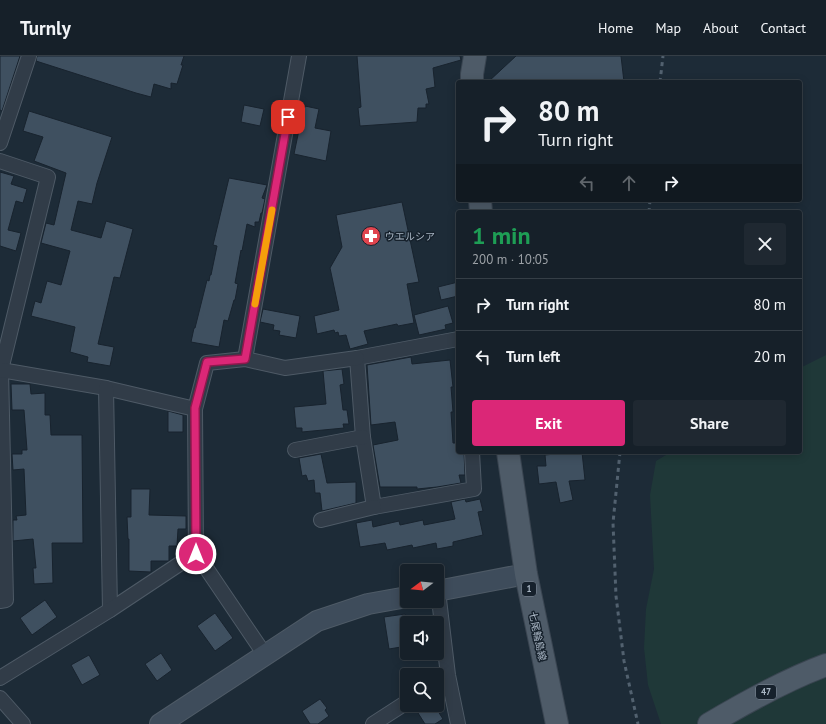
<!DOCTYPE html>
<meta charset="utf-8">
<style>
:root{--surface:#162029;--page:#1f2831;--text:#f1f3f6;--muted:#9ea3a8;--line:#353e46;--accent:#db2777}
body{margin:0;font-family:"PT Sans","Noto Sans JP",sans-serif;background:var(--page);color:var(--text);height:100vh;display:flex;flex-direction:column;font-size:15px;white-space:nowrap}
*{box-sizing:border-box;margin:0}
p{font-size:13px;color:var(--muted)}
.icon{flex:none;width:22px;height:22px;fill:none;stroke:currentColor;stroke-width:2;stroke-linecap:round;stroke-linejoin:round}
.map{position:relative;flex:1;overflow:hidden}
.side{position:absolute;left:456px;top:154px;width:346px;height:244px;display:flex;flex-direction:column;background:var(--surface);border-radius:4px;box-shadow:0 2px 10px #0003,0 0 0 1px var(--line)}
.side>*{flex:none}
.guide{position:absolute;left:456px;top:24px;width:346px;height:122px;border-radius:4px;box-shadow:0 2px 10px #0003,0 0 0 1px var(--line);background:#162029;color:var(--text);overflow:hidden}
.needle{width:26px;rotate:254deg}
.controls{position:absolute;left:400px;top:508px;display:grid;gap:8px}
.controls a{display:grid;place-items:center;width:44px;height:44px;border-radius:4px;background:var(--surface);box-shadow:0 2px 10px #0003,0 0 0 1px var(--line);font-size:20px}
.pin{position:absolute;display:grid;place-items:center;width:34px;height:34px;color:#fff;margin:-17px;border-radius:8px;box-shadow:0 2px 6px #0006}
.me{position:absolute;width:44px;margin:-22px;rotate:0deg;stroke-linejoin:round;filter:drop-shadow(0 0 3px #0008)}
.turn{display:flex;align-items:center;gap:14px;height:84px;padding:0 16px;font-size:18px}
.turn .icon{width:52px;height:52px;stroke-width:2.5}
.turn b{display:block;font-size:28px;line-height:34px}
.lanes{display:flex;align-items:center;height:38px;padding:0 16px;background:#0003;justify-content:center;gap:20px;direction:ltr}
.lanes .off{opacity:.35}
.round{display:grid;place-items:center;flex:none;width:42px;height:42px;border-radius:4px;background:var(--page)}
.head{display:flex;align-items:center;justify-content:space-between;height:68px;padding:0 16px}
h1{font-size:24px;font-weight:600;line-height:30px;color:#1e9e55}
.button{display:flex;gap:8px;margin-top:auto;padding:8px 16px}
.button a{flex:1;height:46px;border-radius:4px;background:var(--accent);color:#fff;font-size:16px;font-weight:600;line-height:46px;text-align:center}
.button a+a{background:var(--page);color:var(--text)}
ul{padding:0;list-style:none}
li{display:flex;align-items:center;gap:12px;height:52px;padding:0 16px;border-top:1px solid var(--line)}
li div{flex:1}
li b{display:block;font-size:15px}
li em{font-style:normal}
header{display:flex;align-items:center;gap:24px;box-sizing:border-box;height:56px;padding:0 20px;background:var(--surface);border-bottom:1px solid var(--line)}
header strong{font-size:19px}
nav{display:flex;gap:22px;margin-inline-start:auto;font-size:14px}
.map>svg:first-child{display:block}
</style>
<header>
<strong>Turnly</strong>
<nav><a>Home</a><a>Map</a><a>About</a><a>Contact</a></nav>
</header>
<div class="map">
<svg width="826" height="668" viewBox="0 0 826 668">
<rect width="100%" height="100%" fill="#1d2b37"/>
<polygon fill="#1f3838" points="826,299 826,668 661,668 648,629 644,592 646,553 654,513 650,439 656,405 671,396 800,396 800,312"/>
<g fill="#3f5060" stroke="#18232e">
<polygon points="0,0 20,0 2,55 0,54"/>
<polygon points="37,0 184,0 181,9 183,9 177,28 171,27 171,33 154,28 151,41 136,37 36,5"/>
<polygon points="357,0 460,0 461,4 433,12 435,31 426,33 429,48 426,48 426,52 418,52 417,66 360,70 358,52 361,51"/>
<polygon points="516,0 621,0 624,26 488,26"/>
<polygon points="244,49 264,53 260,70 241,66"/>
<polygon points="305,50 319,53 315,72 331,75 326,105 294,98 300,69 301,69"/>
<polygon points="29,55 112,81 97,127 92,148 78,145 71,174 101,182 106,165 133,173 120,222 114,221 98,288 114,291 110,310 87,306 88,301 70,296 75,271 31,260 35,245 41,247 47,225 61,229 70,195 41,187 46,167 54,169 66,117 34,105 43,81 23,75"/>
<polygon points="0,116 14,120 11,128 27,133 23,147 16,145 8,174 21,177 16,195 0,190"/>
<polygon points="229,122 267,129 262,142 265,143 262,157 261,157 259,166 255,166 255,171 247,168 242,195 241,194 235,227 238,228 235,244 234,244 228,265 224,264 219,291 191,286 194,272 195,272 207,224 209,225 210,219 211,219 217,190 213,189"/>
<polygon points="402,146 419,226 407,228 414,267 398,270 397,268 364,275 368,288 350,293 346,279 339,280 338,276 335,277 334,274 317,278 314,260 339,254 330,212 342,191 336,159"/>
<polygon points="458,226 458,240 441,244 438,231"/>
<polygon points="448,250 453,267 445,269 446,273 419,279 414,259"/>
<polygon points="263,253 300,260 296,282 279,279 280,275 273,274 274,269 260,266"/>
<polygon points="411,301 412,308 450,304 453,331 451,331 453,356 451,356 453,387 458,387 458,396 464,396 465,419 459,419 461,427 437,431 417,433 417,431 380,431 373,389 398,384 395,366 371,369 367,309"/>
<polygon points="342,313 344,328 340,329 343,354 347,354 349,368 343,368 344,372 302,376 302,372 296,372 294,351 326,348 323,315"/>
<polygon points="11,328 30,328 31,338 45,337 45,359 50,359 51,379 82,379 83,487 52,487 53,527 34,528 33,512 36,512 33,483 13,485 13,464 17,464 16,460 26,459 24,413 13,414 12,398 22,398 22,394 27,394 24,354 12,354"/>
<polygon points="168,355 183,359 183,376 168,376"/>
<polygon points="575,396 582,396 585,424 569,425 573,444 560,447 556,426 539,428 537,410 546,410 545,399"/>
<polygon points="321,398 327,427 356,426 356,447 322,455 320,437 315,437 314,424 308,425 306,419 302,420 299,402"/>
<polygon points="131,433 150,433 149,459 186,460 186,473 178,473 177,490 169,490 169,505 151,505 151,516 129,515 129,483 128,483 127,461 131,461"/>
<polygon points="465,443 466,446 480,443 483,455 478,456 483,479 453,486 453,490 437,493 436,487 413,492 412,489 387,494 385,487 360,491 356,467 372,464 373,471 399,465 400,469 423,464 424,469 455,463 451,446"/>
<polygon points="45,544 57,561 32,579 20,562"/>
<polygon points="215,557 233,582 215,595 197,570"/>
<polygon points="405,558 407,571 407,590 389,593 384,561"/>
<polygon points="161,597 172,614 157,625 145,608"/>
<polygon points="89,599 100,619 82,629 71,609"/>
<polygon points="320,643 327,652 325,654 329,660 318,668 310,668 302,655"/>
<polygon points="430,649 434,649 443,663 435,668 425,668 418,657"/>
</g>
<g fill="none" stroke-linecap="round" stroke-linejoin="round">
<defs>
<g id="street">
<polyline points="0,87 29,0"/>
<polyline points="0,105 48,121 1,314 6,544 0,545"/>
<polyline points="458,283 357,302 363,381 374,451 474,433 472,396"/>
<polyline points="245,303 299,0"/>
<polyline points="1,314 106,332 195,353"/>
<polyline points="106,332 110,554"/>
<polyline points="295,394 363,381"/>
<polyline points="321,464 374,451"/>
<polyline points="438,535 448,619 458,668"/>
<polyline points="265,599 196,497 195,353 207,307 245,303 285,312 357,302"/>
<polyline points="0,622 110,554 196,497"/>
<polyline points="0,642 23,668"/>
<polyline points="373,668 407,646"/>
</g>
<g id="secondary">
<polyline points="437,535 526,518"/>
<polyline points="160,668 317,565 368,548 407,541"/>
</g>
<g id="primary">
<polyline points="472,26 472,18 475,0"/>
<polyline points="480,144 481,156"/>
<polyline points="508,396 526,518 557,668"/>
<path d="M709,668C746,646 785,624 826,609"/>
</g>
</defs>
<use href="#street" stroke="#4e5a66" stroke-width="16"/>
<use href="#secondary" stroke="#4e5a66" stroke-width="22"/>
<use href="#primary" stroke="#3a4551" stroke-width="24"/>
<use href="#street" stroke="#313c48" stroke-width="14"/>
<use href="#secondary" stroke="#3e4c5b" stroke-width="20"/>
<use href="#primary" stroke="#4e5b68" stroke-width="22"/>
<g stroke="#52616f" stroke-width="3" stroke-dasharray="4 4" stroke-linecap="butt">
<polyline points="660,26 663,0"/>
<polyline points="649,156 650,144"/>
<polyline points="620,396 613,467 616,540 624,605 638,668"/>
</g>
</g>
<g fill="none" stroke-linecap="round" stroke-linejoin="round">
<defs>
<polyline id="route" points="196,498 195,352 207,306 245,303 288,61"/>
</defs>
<use href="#route" stroke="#8e194d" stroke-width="10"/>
<use href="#route" stroke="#db2777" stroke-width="7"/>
<polyline stroke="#f59e0b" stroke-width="7" points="255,248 272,154"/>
</g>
<defs>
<symbol id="pharmacy-disc" viewBox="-11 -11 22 22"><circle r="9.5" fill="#e0444e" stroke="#16212c"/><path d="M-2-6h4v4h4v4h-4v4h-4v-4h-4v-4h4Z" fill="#fff"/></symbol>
</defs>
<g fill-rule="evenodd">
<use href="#pharmacy-disc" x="360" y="169" width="22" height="22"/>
</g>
<g text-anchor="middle" stroke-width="3" stroke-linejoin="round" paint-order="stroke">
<g fill="#16212c" stroke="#7e8a97" stroke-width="1">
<rect x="522" y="526" width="14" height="14" rx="3"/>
<rect x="756" y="629" width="20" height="14" rx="3"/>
</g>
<g font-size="9" font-weight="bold" fill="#aab7c5">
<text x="529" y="536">1</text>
<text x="766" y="639">47</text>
</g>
<g font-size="10" fill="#aab7c5" stroke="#16212c" text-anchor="start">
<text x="385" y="184">ウエルシア</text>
</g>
<g font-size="10" fill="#aab7c5" stroke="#16212c">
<text transform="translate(538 580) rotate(78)" y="4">七尾輪島線</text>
</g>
</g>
</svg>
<div class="controls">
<a><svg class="needle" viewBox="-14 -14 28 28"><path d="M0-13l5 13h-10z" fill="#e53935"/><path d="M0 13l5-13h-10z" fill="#9ea3a8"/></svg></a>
<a><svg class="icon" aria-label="sound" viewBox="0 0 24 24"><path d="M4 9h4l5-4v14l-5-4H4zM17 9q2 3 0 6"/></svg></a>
<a><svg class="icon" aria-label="search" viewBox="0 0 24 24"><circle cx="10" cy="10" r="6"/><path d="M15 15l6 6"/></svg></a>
</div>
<div class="pin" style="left:288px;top:61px;background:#d93025"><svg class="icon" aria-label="arrive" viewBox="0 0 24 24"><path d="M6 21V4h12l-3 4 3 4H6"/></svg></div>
<svg class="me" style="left:196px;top:498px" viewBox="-20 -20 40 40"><circle r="17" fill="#db2777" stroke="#fff" stroke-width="3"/><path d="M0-11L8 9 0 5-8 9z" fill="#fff"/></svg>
<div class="guide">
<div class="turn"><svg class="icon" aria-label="right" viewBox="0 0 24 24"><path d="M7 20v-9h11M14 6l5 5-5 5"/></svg><div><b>80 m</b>Turn right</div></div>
<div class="lanes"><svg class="icon off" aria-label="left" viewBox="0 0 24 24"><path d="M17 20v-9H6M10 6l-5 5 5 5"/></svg><svg class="icon off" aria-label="ahead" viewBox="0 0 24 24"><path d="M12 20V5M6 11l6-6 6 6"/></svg><svg class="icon" aria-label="right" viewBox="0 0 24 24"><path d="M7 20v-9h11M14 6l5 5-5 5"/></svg></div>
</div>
<section class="side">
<div class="head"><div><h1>1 min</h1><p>200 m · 10:05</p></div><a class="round"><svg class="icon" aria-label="close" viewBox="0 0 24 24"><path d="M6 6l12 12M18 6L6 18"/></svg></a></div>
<ul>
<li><svg class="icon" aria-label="right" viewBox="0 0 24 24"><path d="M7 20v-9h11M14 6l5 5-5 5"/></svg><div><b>Turn right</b></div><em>80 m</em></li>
<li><svg class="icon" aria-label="left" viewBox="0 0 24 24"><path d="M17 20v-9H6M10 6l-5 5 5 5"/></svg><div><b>Turn left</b></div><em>20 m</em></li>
</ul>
<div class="button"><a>Exit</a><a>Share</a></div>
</section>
</div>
